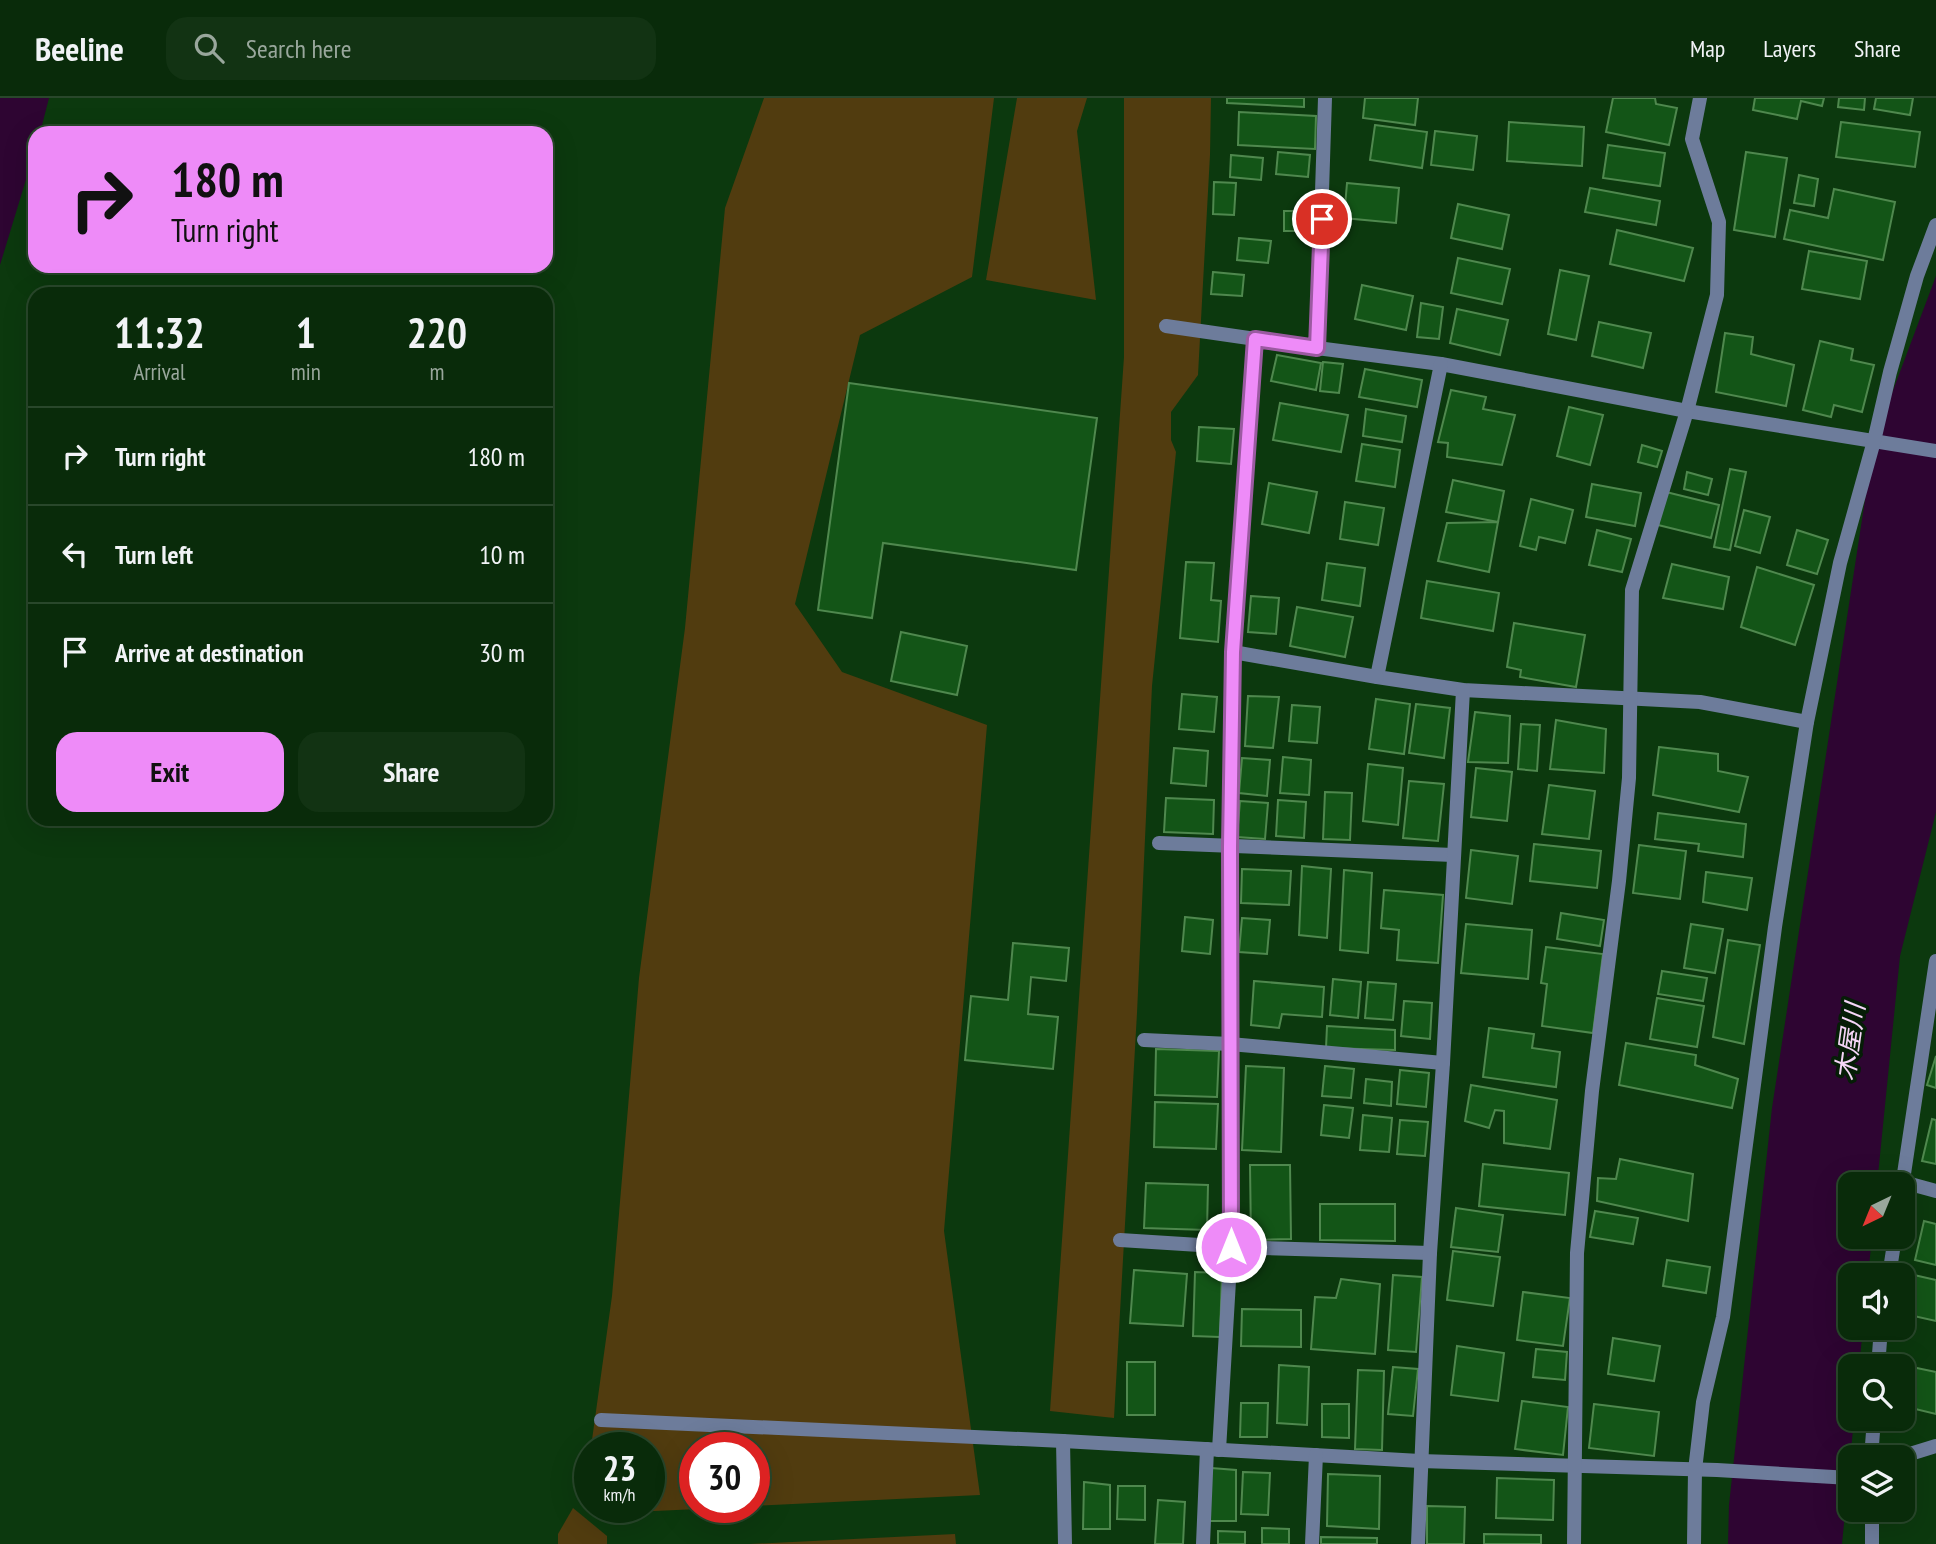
<!DOCTYPE html>
<meta charset="utf-8">
<style>
:root{--surface:#092b0a;--page:#123313;--text:#f1f3f6;--muted:#99a79c;--line:#29472b;--accent:#ee8bf8}
body{margin:0;font-family:"PT Sans Narrow","Noto Sans JP",sans-serif;background:var(--page);color:var(--text);height:100vh;display:flex;flex-direction:column;font-size:26px;white-space:nowrap}
*{box-sizing:border-box;margin:0}
p{font-size:23px;color:var(--muted)}
.icon{flex:none;width:38px;height:38px;fill:none;stroke:currentColor;stroke-width:2;stroke-linecap:round;stroke-linejoin:round}
.map{position:relative;flex:1;overflow:hidden}
.details{position:absolute;left:28px;top:189px;width:525px;height:539px;display:flex;flex-direction:column;background:var(--surface);border-radius:21px;box-shadow:0 7px 28px #0002,0 0 0 2px var(--line)}
.details>*{flex:none}
.hud{position:absolute;left:28px;top:28px;width:525px;height:147px;border-radius:21px;box-shadow:0 7px 28px #0002,0 0 0 2px var(--line);background:#ee8bf8;color:#111;overflow:hidden}
.needle{width:46px;rotate:223deg}
.fabs{position:absolute;left:1838px;top:1074px;display:grid;gap:14px}
.fabs a{display:grid;place-items:center;width:77px;height:77px;border-radius:14px;background:var(--surface);box-shadow:0 7px 28px #0002,0 0 0 2px var(--line);font-size:35px}
.speed{position:absolute;left:574px;top:1334px;display:flex;gap:14px;font-size:35px;font-weight:700;text-align:center}
.speed>*{display:grid;place-content:center;width:91px;height:91px;border-radius:50%;background:var(--surface);box-shadow:0 7px 28px #0002,0 0 0 2px var(--line);line-height:1}
.speed small{font-size:18px;font-weight:400}
.speed .limit{border:10px solid #d22;background:#fff;color:#111}
.pin{position:absolute;display:grid;place-items:center;width:60px;height:60px;color:#fff;margin:-30px;border:4px solid #fff;border-radius:50%;box-shadow:0 2px 7px #0007}
.me{position:absolute;width:77px;margin:-38px;rotate:0deg;stroke-linejoin:round;filter:drop-shadow(0 0 5px #0008)}
.turn{display:flex;align-items:center;gap:24px;height:147px;padding:0 28px;font-size:32px}
.turn .icon{width:91px;height:91px;stroke-width:2.5}
.turn b{display:block;font-size:49px;line-height:60px}
.eta{display:flex;justify-content:space-evenly;align-items:center;height:119px;text-align:center}
.eta b{font-size:42px;font-weight:700;line-height:49px}
.button{display:flex;gap:14px;margin-top:auto;padding:14px 28px}
.button a{flex:1;height:80px;border-radius:21px;background:var(--accent);color:#111;font-size:28px;font-weight:700;line-height:80px;text-align:center}
.button a+a{background:var(--page);color:var(--text)}
ul{padding:0;list-style:none}
li{display:flex;align-items:center;gap:21px;height:98px;padding:0 28px;border-top:2px solid var(--line)}
li div{flex:1}
li b{display:block;font-size:26px}
li em{font-style:normal}
header{display:flex;align-items:center;gap:42px;box-sizing:border-box;height:98px;padding:0 35px;background:var(--surface);border-bottom:2px solid var(--line)}
header strong{font-size:33px}
nav{display:flex;gap:38px;margin-inline-start:auto;font-size:24px}
.search{width:490px;height:63px;background:var(--page);display:flex;align-items:center;gap:18px;box-sizing:border-box;padding:0 24px;border-radius:21px;color:var(--muted);font-size:26px}
.map>svg:first-child{display:block}
</style>
<header>
<strong>Beeline</strong>
<div class="search"><svg class="icon" aria-label="search" viewBox="0 0 24 24"><circle cx="10" cy="10" r="6"/><path d="M15 15l6 6"/></svg>Search here</div>
<nav><a>Map</a><a>Layers</a><a>Share</a></nav>
</header>
<div class="map">
<svg width="1936" height="1446" viewBox="0 0 1936 1446">
<rect width="100%" height="100%" fill="#0c390e"/>
<g fill="#513c0f">
<polygon points="764,0 994,0 972,179 860,237 795,506 842,574 987,627 944,1133 980,1397 754,1408 754,1349 695,1349 695,1409 742,1409 611,1415 597,1409 649,1409 649,1349 591,1349 612,1198 639,880 685,530 725,110"/>
<polygon points="1017,0 1087,0 1077,33 1096,202 986,182"/>
<polygon points="1124,0 1211,0 1210,57 1198,277 1171,314 1171,342 1176,354 1152,588 1137,915 1114,1320 1050,1313 1124,259"/>
<polygon points="573,1410 607,1438 607,1446 558,1446 558,1436"/>
<polygon points="955,1436 956,1446 750,1446"/>
</g>
<g fill="#2e0532">
<polygon points="0,0 49,0 40,35 35,35 35,52 0,167"/>
<polygon points="1936,178 1936,714 1900,858 1877,1087 1850,1087 1850,1139 1872,1139 1868,1178 1850,1178 1850,1230 1863,1230 1859,1269 1850,1269 1850,1321 1854,1321 1842,1446 1728,1446 1729,1407 1772,1010 1874,343"/>
</g>
<g fill="#135517" stroke="#4f884e" stroke-width="2">
<polygon points="1227,0 1304,0 1304,9 1227,5"/>
<polygon points="1365,0 1418,0 1415,27 1363,20"/>
<polygon points="1613,0 1655,0 1656,6 1677,10 1669,47 1606,34"/>
<polygon points="1755,0 1824,0 1822,8 1801,3 1797,21 1753,12"/>
<polygon points="1839,0 1865,0 1864,12 1838,9"/>
<polygon points="1876,0 1913,0 1910,17 1874,11"/>
<polygon points="1239,14 1316,18 1315,51 1238,47"/>
<polygon points="1509,24 1584,29 1582,68 1507,63"/>
<polygon points="1841,24 1920,34 1915,69 1836,59"/>
<polygon points="1375,27 1427,34 1422,70 1370,62"/>
<polygon points="1435,33 1477,38 1473,72 1431,67"/>
<polygon points="1608,47 1665,55 1660,88 1603,80"/>
<polygon points="1278,54 1310,57 1308,79 1276,76"/>
<polygon points="1746,54 1787,60 1775,139 1734,132"/>
<polygon points="1231,57 1263,60 1261,82 1230,79"/>
<polygon points="1799,77 1818,81 1814,108 1794,105"/>
<polygon points="1214,84 1236,85 1234,117 1213,116"/>
<polygon points="1347,85 1399,90 1396,125 1344,120"/>
<polygon points="1590,90 1660,103 1656,127 1585,114"/>
<polygon points="1834,91 1895,104 1883,162 1784,141 1790,112 1828,120"/>
<polygon points="1458,106 1509,117 1502,151 1451,140"/>
<polygon points="1284,113 1307,113 1306,133 1284,133"/>
<polygon points="1617,132 1693,150 1684,183 1610,166"/>
<polygon points="1239,140 1271,143 1268,165 1237,162"/>
<polygon points="1809,153 1867,163 1860,201 1802,191"/>
<polygon points="1458,160 1510,171 1502,206 1451,195"/>
<polygon points="1560,172 1589,178 1576,242 1548,236"/>
<polygon points="1213,174 1244,177 1242,198 1211,196"/>
<polygon points="1362,187 1413,198 1406,232 1355,221"/>
<polygon points="1421,205 1443,209 1439,241 1417,239"/>
<polygon points="1457,211 1508,222 1500,257 1450,245"/>
<polygon points="1599,224 1651,235 1643,270 1592,258"/>
<polygon points="1725,235 1753,239 1751,256 1794,267 1786,308 1716,294"/>
<polygon points="1820,243 1853,251 1851,262 1874,267 1862,314 1834,307 1831,319 1803,312"/>
<polygon points="1277,257 1321,265 1316,292 1271,283"/>
<polygon points="1323,264 1343,266 1339,295 1320,293"/>
<polygon points="1365,271 1422,282 1417,309 1359,299"/>
<polygon points="849,285 1097,320 1076,472 883,445 872,520 818,512"/>
<polygon points="1451,292 1486,299 1483,311 1515,317 1502,367 1447,359 1448,345 1438,344"/>
<polygon points="1280,305 1348,317 1341,354 1273,342"/>
<polygon points="1569,309 1603,317 1590,367 1557,358"/>
<polygon points="1366,311 1406,318 1402,344 1363,338"/>
<polygon points="1199,329 1234,331 1231,366 1197,363"/>
<polygon points="1362,346 1400,352 1395,389 1356,383"/>
<polygon points="1642,347 1662,353 1657,369 1638,364"/>
<polygon points="1730,371 1746,374 1730,452 1714,449"/>
<polygon points="1687,374 1712,381 1708,397 1684,391"/>
<polygon points="1453,382 1504,393 1498,424 1446,414"/>
<polygon points="1269,385 1317,394 1309,435 1262,426"/>
<polygon points="1592,386 1641,395 1635,428 1586,419"/>
<polygon points="1666,394 1719,407 1711,440 1658,427"/>
<polygon points="1531,401 1573,412 1565,445 1539,439 1536,452 1520,448"/>
<polygon points="1345,404 1384,410 1378,447 1340,441"/>
<polygon points="1744,412 1770,419 1760,455 1735,448"/>
<polygon points="1498,424 1489,474 1438,463 1447,425"/>
<polygon points="1597,432 1631,441 1622,474 1589,467"/>
<polygon points="1797,432 1828,442 1817,476 1787,467"/>
<polygon points="1186,464 1214,465 1211,502 1221,503 1218,544 1180,540"/>
<polygon points="1327,465 1365,470 1360,508 1322,502"/>
<polygon points="1672,466 1729,479 1723,511 1663,500"/>
<polygon points="1757,469 1814,487 1795,547 1741,529"/>
<polygon points="1427,483 1499,495 1493,533 1421,520"/>
<polygon points="1251,498 1279,500 1276,536 1248,534"/>
<polygon points="1297,509 1353,519 1345,559 1290,548"/>
<polygon points="1514,525 1585,537 1576,589 1520,579 1521,572 1507,569"/>
<polygon points="901,534 967,548 957,597 891,583"/>
<polygon points="1182,596 1217,599 1214,634 1179,631"/>
<polygon points="1248,598 1279,599 1273,650 1245,648"/>
<polygon points="1376,601 1410,606 1404,656 1369,651"/>
<polygon points="1416,606 1450,610 1444,660 1409,655"/>
<polygon points="1292,607 1320,609 1317,645 1289,643"/>
<polygon points="1475,614 1510,618 1508,665 1468,664"/>
<polygon points="1556,622 1606,631 1604,675 1550,671"/>
<polygon points="1521,626 1540,627 1537,673 1518,671"/>
<polygon points="1659,649 1718,656 1718,673 1748,679 1739,714 1653,697"/>
<polygon points="1174,650 1208,653 1206,688 1171,685"/>
<polygon points="1283,659 1311,662 1309,697 1280,695"/>
<polygon points="1242,660 1270,662 1267,698 1239,695"/>
<polygon points="1368,666 1403,670 1398,727 1363,723"/>
<polygon points="1476,670 1512,674 1507,723 1471,719"/>
<polygon points="1409,683 1444,686 1438,743 1403,740"/>
<polygon points="1549,687 1595,693 1589,741 1542,736"/>
<polygon points="1325,694 1352,695 1350,742 1323,741"/>
<polygon points="1166,700 1214,702 1213,736 1164,734"/>
<polygon points="1278,702 1306,704 1304,740 1276,738"/>
<polygon points="1240,703 1268,705 1265,741 1237,739"/>
<polygon points="1658,715 1746,726 1743,759 1698,753 1699,746 1655,741"/>
<polygon points="1534,746 1601,753 1597,790 1530,783"/>
<polygon points="1639,747 1686,753 1680,801 1633,795"/>
<polygon points="1471,752 1518,758 1512,806 1466,800"/>
<polygon points="1302,768 1331,771 1327,840 1299,837"/>
<polygon points="1242,771 1291,773 1289,807 1241,805"/>
<polygon points="1344,772 1372,775 1368,855 1340,852"/>
<polygon points="1706,774 1752,780 1747,812 1703,804"/>
<polygon points="1384,792 1443,797 1438,865 1397,862 1399,832 1381,830"/>
<polygon points="1561,815 1604,822 1600,848 1557,841"/>
<polygon points="1185,819 1213,822 1210,856 1182,853"/>
<polygon points="1242,820 1270,822 1267,856 1239,854"/>
<polygon points="1466,826 1532,832 1528,881 1461,875"/>
<polygon points="1691,826 1723,831 1715,875 1684,870"/>
<polygon points="1728,842 1760,847 1744,946 1713,939"/>
<polygon points="1013,845 1069,850 1066,883 1031,879 1028,916 1058,919 1053,971 965,962 971,898 1008,902"/>
<polygon points="1546,849 1603,856 1593,935 1542,928 1547,886 1541,885"/>
<polygon points="1662,873 1707,880 1703,903 1658,896"/>
<polygon points="1333,881 1361,884 1358,920 1330,917"/>
<polygon points="1254,883 1324,889 1322,919 1282,916 1279,930 1251,927"/>
<polygon points="1368,884 1396,886 1393,922 1365,920"/>
<polygon points="1657,900 1704,908 1697,949 1650,941"/>
<polygon points="1404,903 1432,905 1430,941 1401,938"/>
<polygon points="1327,928 1395,932 1395,952 1326,950"/>
<polygon points="1489,930 1534,936 1532,950 1560,954 1556,989 1483,979"/>
<polygon points="1626,945 1696,957 1695,967 1738,981 1732,1010 1619,987"/>
<polygon points="1156,951 1219,953 1217,999 1155,997"/>
<polygon points="1936,958 1936,990 1927,987"/>
<polygon points="1246,968 1284,970 1281,1054 1242,1052"/>
<polygon points="1325,968 1354,971 1351,1000 1322,998"/>
<polygon points="1400,972 1429,975 1426,1009 1397,1006"/>
<polygon points="1366,981 1392,984 1391,1008 1364,1005"/>
<polygon points="1471,987 1557,1002 1550,1051 1504,1045 1504,1013 1495,1012 1489,1030 1465,1023"/>
<polygon points="1155,1004 1218,1006 1216,1051 1154,1049"/>
<polygon points="1324,1007 1353,1010 1349,1040 1321,1037"/>
<polygon points="1363,1017 1392,1020 1389,1054 1360,1052"/>
<polygon points="1932,1021 1936,1022 1936,1066 1922,1063"/>
<polygon points="1400,1022 1428,1024 1425,1058 1397,1056"/>
<polygon points="1620,1061 1693,1076 1688,1123 1597,1103 1598,1080 1616,1081"/>
<polygon points="1483,1066 1569,1075 1565,1117 1479,1108"/>
<polygon points="1250,1067 1290,1067 1291,1141 1251,1142"/>
<polygon points="1146,1085 1208,1087 1207,1132 1144,1130"/>
<polygon points="1320,1106 1395,1106 1395,1143 1320,1142"/>
<polygon points="1456,1110 1503,1117 1498,1154 1451,1149"/>
<polygon points="1595,1113 1638,1120 1633,1146 1590,1139"/>
<polygon points="1924,1123 1936,1126 1936,1167 1915,1162"/>
<polygon points="1453,1153 1500,1159 1493,1208 1447,1202"/>
<polygon points="1667,1162 1710,1169 1706,1195 1663,1188"/>
<polygon points="1134,1172 1187,1176 1183,1228 1130,1225"/>
<polygon points="1195,1174 1222,1175 1220,1239 1193,1238"/>
<polygon points="1393,1177 1422,1179 1416,1254 1388,1252"/>
<polygon points="1914,1177 1936,1182 1936,1223 1905,1216"/>
<polygon points="1341,1181 1380,1186 1375,1256 1311,1251 1315,1199 1336,1200"/>
<polygon points="1523,1194 1570,1200 1563,1248 1517,1242"/>
<polygon points="1242,1211 1301,1212 1301,1249 1241,1248"/>
<polygon points="1613,1240 1660,1248 1654,1283 1608,1276"/>
<polygon points="1457,1248 1504,1255 1498,1303 1451,1297"/>
<polygon points="1536,1251 1567,1254 1565,1282 1533,1279"/>
<rect x="1127" y="1264" width="28" height="53"/>
<polygon points="1279,1267 1309,1269 1307,1327 1277,1325"/>
<polygon points="1393,1269 1418,1271 1413,1318 1388,1316"/>
<polygon points="1912,1269 1936,1274 1936,1316 1903,1308"/>
<polygon points="1358,1272 1384,1273 1382,1352 1355,1351"/>
<polygon points="1522,1303 1568,1309 1563,1357 1515,1351"/>
<polygon points="1241,1305 1268,1305 1267,1339 1240,1339"/>
<polygon points="1322,1306 1349,1306 1349,1340 1322,1339"/>
<polygon points="1594,1306 1659,1314 1654,1358 1589,1350"/>
<polygon points="1211,1370 1236,1372 1236,1423 1209,1423"/>
<polygon points="1243,1374 1270,1375 1268,1417 1241,1416"/>
<polygon points="1328,1376 1380,1378 1379,1431 1327,1428"/>
<polygon points="1497,1380 1554,1382 1553,1422 1496,1420"/>
<polygon points="1084,1384 1110,1387 1110,1431 1083,1431"/>
<polygon points="1118,1388 1145,1388 1145,1422 1117,1421"/>
<polygon points="1158,1402 1185,1404 1183,1446 1155,1446"/>
<polygon points="1427,1408 1465,1409 1464,1446 1427,1446"/>
<polygon points="1262,1430 1289,1431 1289,1446 1262,1446"/>
<polygon points="1218,1433 1245,1434 1245,1446 1218,1446"/>
<polygon points="1484,1436 1541,1437 1541,1446 1484,1446"/>
<polygon points="1321,1439 1377,1440 1377,1446 1321,1446"/>
</g>
<g fill="none" stroke-linecap="round" stroke-linejoin="round">
<g stroke="#6d7c9b" stroke-width="14">
<polyline points="1325,0 1317,250 1441,266 1687,313 1936,353"/>
<polyline points="1166,228 1317,250"/>
<polyline points="1441,266 1377,579 1463,592 1700,604 1807,624"/>
<polyline points="1233,554 1377,579"/>
<polyline points="1159,745 1453,757"/>
<polyline points="1144,942 1230,946 1443,965"/>
<polyline points="1903,1084 1936,1093"/>
<polyline points="1902,1089 1936,863"/>
<polyline points="1120,1142 1231,1149 1430,1155"/>
<polyline points="1889,1178 1895,1139"/>
<polyline points="1878,1269 1881,1230"/>
<polyline points="601,1322 1063,1343 1420,1363 1717,1372 1850,1380"/>
<polyline points="1063,1343 1065,1446"/>
<polyline points="1219,1352 1231,1149 1230,749 1233,554 1255,241"/>
<polyline points="1871,1360 1874,1321"/>
<polyline points="1897,1360 1936,1348"/>
<polyline points="1872,1412 1872,1446"/>
<polyline points="1203,1446 1207,1351"/>
<polyline points="1312,1446 1316,1357"/>
<polyline points="1418,1446 1430,1155 1443,965 1463,592"/>
<polyline points="1574,1446 1577,1155 1592,993 1619,783 1629,680 1632,492 1687,313 1717,197 1719,124 1692,41 1700,0"/>
<polyline points="1694,1446 1695,1372 1703,1304 1723,1219 1775,829 1807,624 1840,465 1874,343 1890,274 1917,178 1936,127"/>
</g>
</g>
<g fill="none" stroke-linecap="round" stroke-linejoin="round">
<defs>
<polyline id="route" points="1231,1149 1230,749 1233,554 1255,241 1317,250 1322,121"/>
</defs>
<use href="#route" stroke="#9b5aa1" stroke-width="18"/>
<use href="#route" stroke="#ee8bf8" stroke-width="12"/>
</g>
<g text-anchor="middle" stroke-width="7" stroke-linejoin="round" paint-order="stroke">
<g font-size="26" font-style="italic" fill="#f6d6f8" stroke="#051d06">
<text transform="translate(1850 944) rotate(-82)" y="9">木屋川</text>
</g>
</g>
</svg>
<div class="fabs">
<a><svg class="needle" viewBox="-14 -14 28 28"><path d="M0-13l5 13h-10z" fill="#e53935"/><path d="M0 13l5-13h-10z" fill="#99a79c"/></svg></a>
<a><svg class="icon" aria-label="sound" viewBox="0 0 24 24"><path d="M4 9h4l5-4v14l-5-4H4zM17 9q2 3 0 6"/></svg></a>
<a><svg class="icon" aria-label="search" viewBox="0 0 24 24"><circle cx="10" cy="10" r="6"/><path d="M15 15l6 6"/></svg></a>
<a><svg class="icon" aria-label="layers" viewBox="0 0 24 24"><path d="M12 4l9 5-9 5-9-5zM3 14l9 5 9-5"/></svg></a>
</div>
<div class="speed"><div>23<small>km/h</small></div><div class="limit">30</div></div>
<div class="pin" style="left:1322px;top:121px;background:#d93025"><svg class="icon" aria-label="arrive" viewBox="0 0 24 24"><path d="M6 21V4h12l-3 4 3 4H6"/></svg></div>
<svg class="me" style="left:1231px;top:1149px" viewBox="-20 -20 40 40"><circle r="17" fill="#ee8bf8" stroke="#fff" stroke-width="3"/><path d="M0-11L8 9 0 5-8 9z" fill="#fff"/></svg>
<div class="hud">
<div class="turn"><svg class="icon" aria-label="right" viewBox="0 0 24 24"><path d="M7 20v-9h11M14 6l5 5-5 5"/></svg><div><b>180 m</b>Turn right</div></div>
</div>
<section class="details">
<div class="eta">
<div><b>11:32</b><p>Arrival</p></div>
<div><b>1</b><p>min</p></div>
<div><b>220</b><p>m</p></div>
</div>
<ul>
<li><svg class="icon" aria-label="right" viewBox="0 0 24 24"><path d="M7 20v-9h11M14 6l5 5-5 5"/></svg><div><b>Turn right</b></div><em>180 m</em></li>
<li><svg class="icon" aria-label="left" viewBox="0 0 24 24"><path d="M17 20v-9H6M10 6l-5 5 5 5"/></svg><div><b>Turn left</b></div><em>10 m</em></li>
<li><svg class="icon" aria-label="arrive" viewBox="0 0 24 24"><path d="M6 21V4h12l-3 4 3 4H6"/></svg><div><b>Arrive at destination</b></div><em>30 m</em></li>
</ul>
<div class="button"><a>Exit</a><a>Share</a></div>
</section>
</div>
